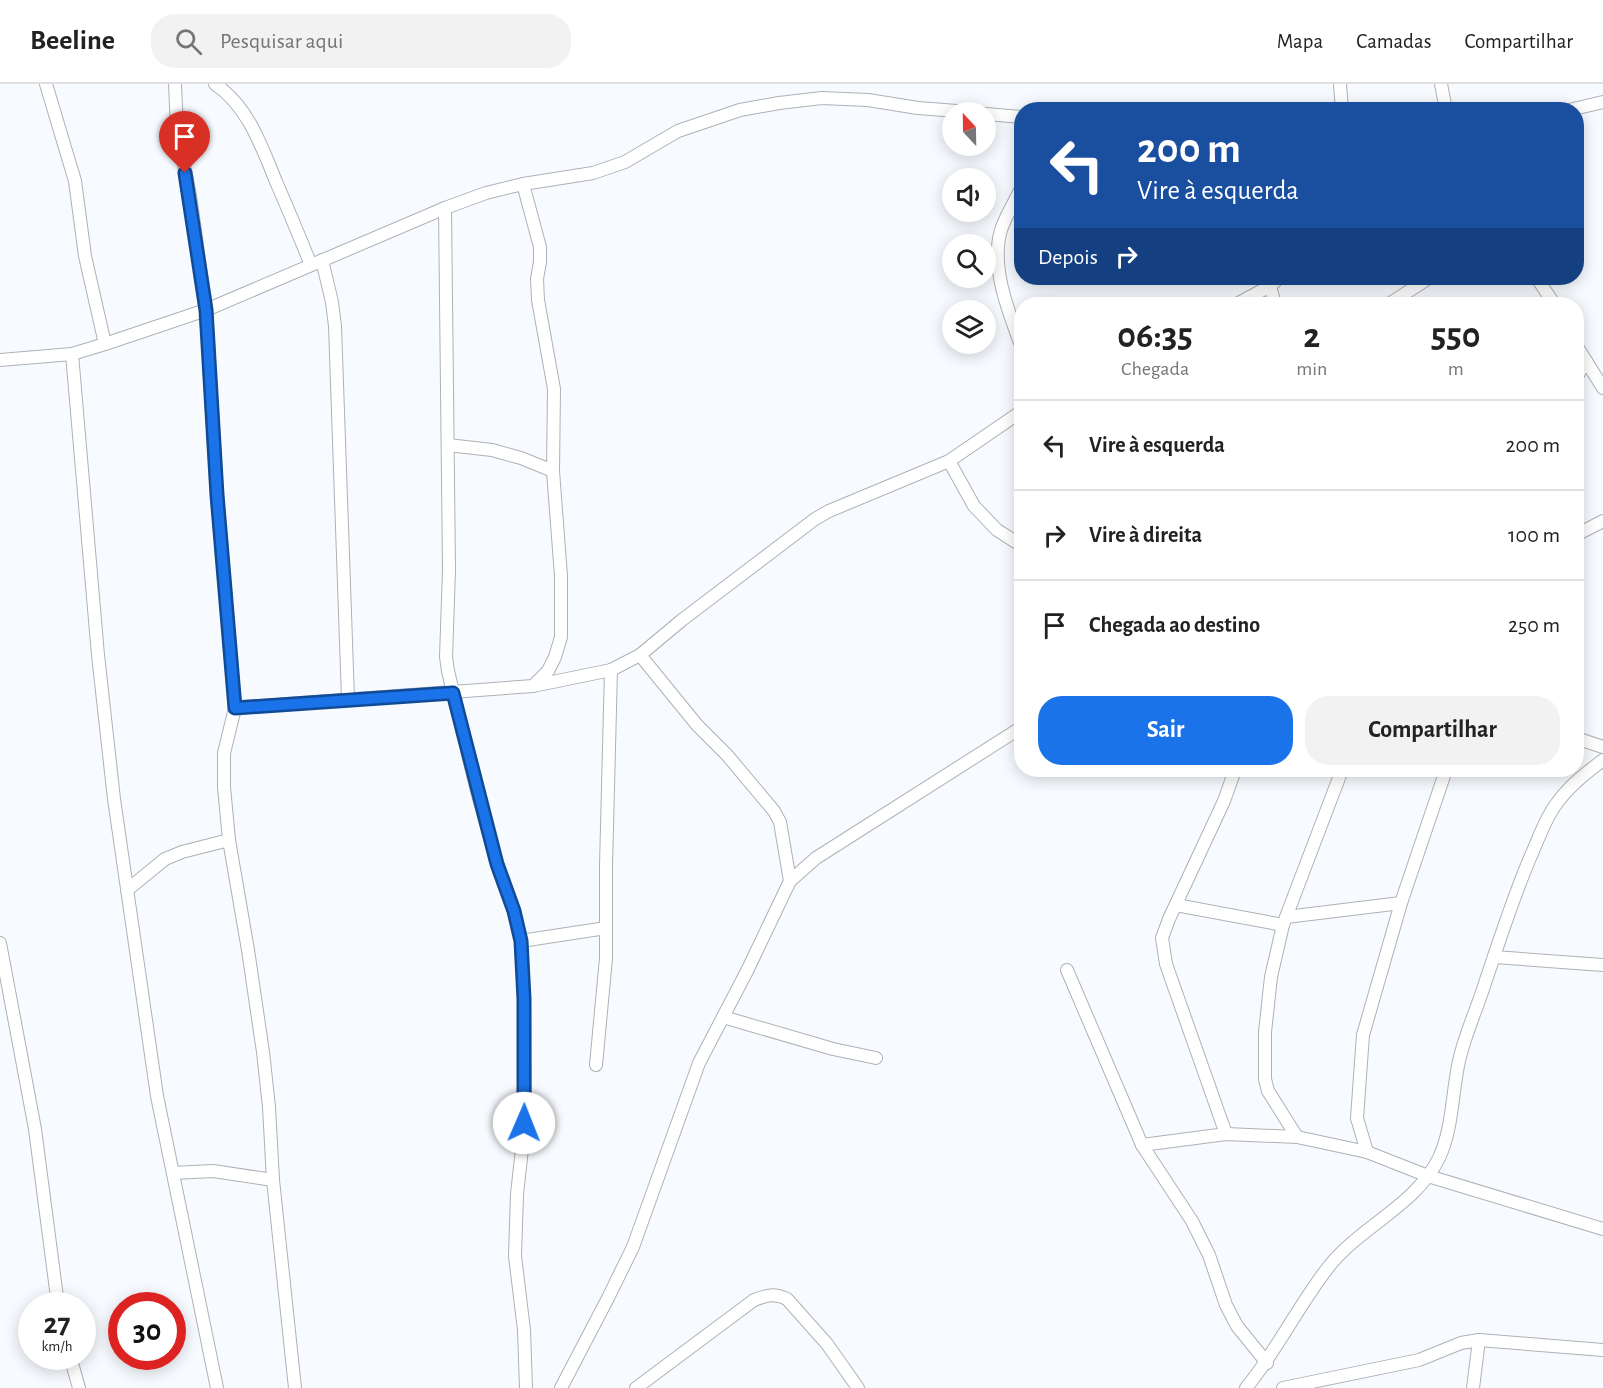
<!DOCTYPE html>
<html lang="pt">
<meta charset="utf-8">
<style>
:root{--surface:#fff;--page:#f2f2f2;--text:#222;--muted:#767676;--line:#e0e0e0;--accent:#1a73e8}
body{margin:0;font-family:"Alegreya Sans",sans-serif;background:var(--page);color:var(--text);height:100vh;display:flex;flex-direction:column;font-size:22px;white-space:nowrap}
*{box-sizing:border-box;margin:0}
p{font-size:20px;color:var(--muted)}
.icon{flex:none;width:33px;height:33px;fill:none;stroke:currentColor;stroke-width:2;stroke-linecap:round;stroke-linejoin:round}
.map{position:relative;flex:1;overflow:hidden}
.drawer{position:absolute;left:1014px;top:213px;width:570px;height:480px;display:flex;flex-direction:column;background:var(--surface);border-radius:24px;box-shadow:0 3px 15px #0003}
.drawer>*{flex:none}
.hud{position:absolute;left:1014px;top:18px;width:570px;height:183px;border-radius:24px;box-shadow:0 3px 15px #0003;background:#1a4fa0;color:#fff;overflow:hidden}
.needle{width:39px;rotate:338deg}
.fabs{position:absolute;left:942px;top:18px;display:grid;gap:12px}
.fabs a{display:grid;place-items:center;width:54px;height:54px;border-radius:50%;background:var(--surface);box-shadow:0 3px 15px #0003;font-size:30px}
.speed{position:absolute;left:18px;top:1208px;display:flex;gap:12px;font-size:30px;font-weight:700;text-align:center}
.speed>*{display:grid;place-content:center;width:78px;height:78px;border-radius:50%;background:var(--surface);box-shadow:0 3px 15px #0003;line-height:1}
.speed small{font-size:15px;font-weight:400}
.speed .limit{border:9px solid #d22;background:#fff;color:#111}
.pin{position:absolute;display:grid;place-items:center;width:51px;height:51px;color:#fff;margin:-62px -26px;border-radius:50% 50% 50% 0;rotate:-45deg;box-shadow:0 0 6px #0007}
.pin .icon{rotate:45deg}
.me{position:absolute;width:66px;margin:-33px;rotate:1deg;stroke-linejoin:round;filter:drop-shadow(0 0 4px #0008)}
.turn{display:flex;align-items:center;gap:21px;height:126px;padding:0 24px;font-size:27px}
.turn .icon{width:78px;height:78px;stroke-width:2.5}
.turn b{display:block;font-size:42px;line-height:51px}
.then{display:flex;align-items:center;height:57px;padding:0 24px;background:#0003;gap:12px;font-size:22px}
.eta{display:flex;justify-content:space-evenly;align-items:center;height:102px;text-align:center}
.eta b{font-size:36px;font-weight:600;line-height:42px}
.button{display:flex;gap:12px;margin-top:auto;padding:12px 24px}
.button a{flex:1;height:69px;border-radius:24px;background:var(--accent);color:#fff;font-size:24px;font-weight:600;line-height:69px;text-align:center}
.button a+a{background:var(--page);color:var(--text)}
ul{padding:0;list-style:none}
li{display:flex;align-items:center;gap:18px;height:90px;padding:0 24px;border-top:2px solid var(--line)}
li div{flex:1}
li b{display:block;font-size:22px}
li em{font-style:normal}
header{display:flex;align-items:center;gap:36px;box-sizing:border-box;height:84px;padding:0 30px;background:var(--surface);border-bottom:2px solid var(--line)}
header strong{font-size:28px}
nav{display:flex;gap:33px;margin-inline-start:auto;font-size:21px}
.search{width:420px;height:54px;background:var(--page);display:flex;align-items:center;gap:15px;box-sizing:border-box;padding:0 21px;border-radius:24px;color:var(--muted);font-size:22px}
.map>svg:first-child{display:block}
</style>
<header>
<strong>Beeline</strong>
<div class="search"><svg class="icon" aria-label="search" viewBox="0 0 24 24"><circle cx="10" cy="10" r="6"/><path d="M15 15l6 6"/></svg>Pesquisar aqui</div>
<nav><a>Mapa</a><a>Camadas</a><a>Compartilhar</a></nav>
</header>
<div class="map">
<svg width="1603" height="1304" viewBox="0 0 1603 1304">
<rect width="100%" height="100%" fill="#f7fafe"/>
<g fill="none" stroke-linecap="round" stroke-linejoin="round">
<defs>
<g id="street">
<polyline points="46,0 75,97 85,172 105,260"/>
<polyline points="175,0 177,45 190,111 206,226 217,411 235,624 224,669 224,703 229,756 248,866 263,968 269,1023 273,1096 295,1304"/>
<path d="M215,0C249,23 262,64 277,100C289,127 300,154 311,181"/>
<polyline points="1340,0 1342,26"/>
<polyline points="1441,0 1446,26"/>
<polyline points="1569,26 1603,18"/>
<polyline points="986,30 1022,33"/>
<polyline points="523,100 540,163 540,178 537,195 538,216 554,305 553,387 561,492 561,553 555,573 548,587 533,602"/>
<path d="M1022,103C1015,117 1006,131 1001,146C990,183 1009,229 1022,264"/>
<polyline points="445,124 449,486 446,573 448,587 477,707 497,780 514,827 521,857 524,915 525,1022 523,1056 517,1110 515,1172 524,1246 526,1304"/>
<polyline points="322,176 332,218 335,242 348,615"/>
<polyline points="1537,194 1554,220"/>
<polyline points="1270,202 1275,220"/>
<polyline points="1237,220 1270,202 1279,194"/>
<polyline points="1389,220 1429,194"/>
<polyline points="1576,261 1603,304"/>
<polyline points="72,270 98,571 114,715 157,1012 217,1304"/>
<polyline points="0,276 72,270 105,260 206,226 445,124 486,109 523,100 593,89 625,78 678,47 740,26 779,19 822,14 868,16 918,24 970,28"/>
<polyline points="1576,294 1586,277"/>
<polyline points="448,361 492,366 521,374 553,387"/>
<polyline points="949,377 974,422 997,446 1022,462"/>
<polyline points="1576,451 1603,437"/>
<polyline points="640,571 697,641 727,671 774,727 780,738 790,797"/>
<polyline points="235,624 533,602 611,586 640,571 682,536 815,435 829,427 949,377 1022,327"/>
<polyline points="1576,654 1603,663"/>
<polyline points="127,806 165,775 182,768 229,756"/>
<polyline points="1176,821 1283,841"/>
<polyline points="1286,833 1401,819"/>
<polyline points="521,857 606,844"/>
<polyline points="0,859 35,1045 58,1221"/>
<polyline points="1494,873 1603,881"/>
<polyline points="1067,886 1142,1061 1192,1137 1209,1171 1226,1221 1237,1242 1267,1279"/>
<polyline points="723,933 833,965 876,974"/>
<polyline points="596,981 606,874 606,782 611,586"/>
<polyline points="1226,1050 1166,880 1162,854 1169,835 1224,717 1235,686"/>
<polyline points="1297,1053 1268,1007 1265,995 1265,948 1271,893 1283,841 1342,686"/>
<polyline points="1142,1061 1226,1050 1297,1053 1367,1068 1428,1092 1603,1145"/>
<polyline points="1367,1068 1357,1034 1363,951 1401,819 1446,686"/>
<polyline points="173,1089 213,1087 273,1096"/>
<polyline points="70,1272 79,1304"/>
<polyline points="561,1304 608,1214 633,1163 699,979 747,887 790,797 816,774 1022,643"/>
<path d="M636,1304L754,1216C767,1211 774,1209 787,1215L827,1260L858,1304"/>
<path d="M1246,1304C1278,1265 1299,1220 1330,1181C1363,1141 1416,1121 1439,1074C1453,1044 1452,1008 1459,977C1465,950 1477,925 1485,899C1500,855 1514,810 1533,767C1540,751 1546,733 1557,719C1569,702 1586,689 1603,676"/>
<polyline points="1283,1304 1419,1276 1461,1259 1479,1256 1603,1266"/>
<polyline points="1473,1304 1479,1256"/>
</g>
</defs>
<use href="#street" stroke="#aeb1b5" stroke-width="14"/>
<use href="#street" stroke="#fff" stroke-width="12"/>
</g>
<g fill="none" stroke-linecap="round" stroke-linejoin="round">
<defs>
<polyline id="route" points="185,89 206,226 217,411 235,624 453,609 497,780 514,827 521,857 524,915 524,1039"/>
</defs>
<use href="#route" stroke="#114b97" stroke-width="15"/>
<use href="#route" stroke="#1a73e8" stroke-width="10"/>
</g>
</svg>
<div class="fabs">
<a><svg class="needle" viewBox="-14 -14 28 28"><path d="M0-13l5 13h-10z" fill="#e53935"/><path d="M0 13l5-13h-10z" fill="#767676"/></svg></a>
<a><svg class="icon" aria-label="sound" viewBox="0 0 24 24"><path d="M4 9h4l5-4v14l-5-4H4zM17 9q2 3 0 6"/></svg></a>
<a><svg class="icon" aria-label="search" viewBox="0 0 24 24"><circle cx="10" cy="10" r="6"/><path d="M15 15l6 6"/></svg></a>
<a><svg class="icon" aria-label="layers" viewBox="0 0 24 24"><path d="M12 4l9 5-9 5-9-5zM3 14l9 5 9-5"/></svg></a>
</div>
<div class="speed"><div>27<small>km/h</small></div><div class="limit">30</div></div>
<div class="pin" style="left:185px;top:89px;background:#d93025"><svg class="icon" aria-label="arrive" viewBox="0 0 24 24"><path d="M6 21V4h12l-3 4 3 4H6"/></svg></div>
<svg class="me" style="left:524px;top:1039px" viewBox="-20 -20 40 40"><circle r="19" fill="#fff"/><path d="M0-13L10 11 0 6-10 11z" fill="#1a73e8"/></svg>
<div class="hud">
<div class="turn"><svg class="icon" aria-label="left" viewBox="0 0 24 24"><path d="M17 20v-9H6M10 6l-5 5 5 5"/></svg><div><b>200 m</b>Vire à esquerda</div></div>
<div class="then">Depois<svg class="icon" aria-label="right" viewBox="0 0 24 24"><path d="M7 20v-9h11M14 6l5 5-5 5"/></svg></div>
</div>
<section class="drawer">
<div class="eta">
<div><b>06:35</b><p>Chegada</p></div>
<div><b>2</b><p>min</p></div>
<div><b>550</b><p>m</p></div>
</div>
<ul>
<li><svg class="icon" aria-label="left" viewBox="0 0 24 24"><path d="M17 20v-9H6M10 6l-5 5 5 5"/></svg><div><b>Vire à esquerda</b></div><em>200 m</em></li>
<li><svg class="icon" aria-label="right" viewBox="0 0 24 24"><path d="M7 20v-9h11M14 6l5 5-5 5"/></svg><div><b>Vire à direita</b></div><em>100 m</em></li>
<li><svg class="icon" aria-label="arrive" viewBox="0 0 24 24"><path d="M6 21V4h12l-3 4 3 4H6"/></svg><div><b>Chegada ao destino</b></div><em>250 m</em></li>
</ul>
<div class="button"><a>Sair</a><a>Compartilhar</a></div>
</section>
</div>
